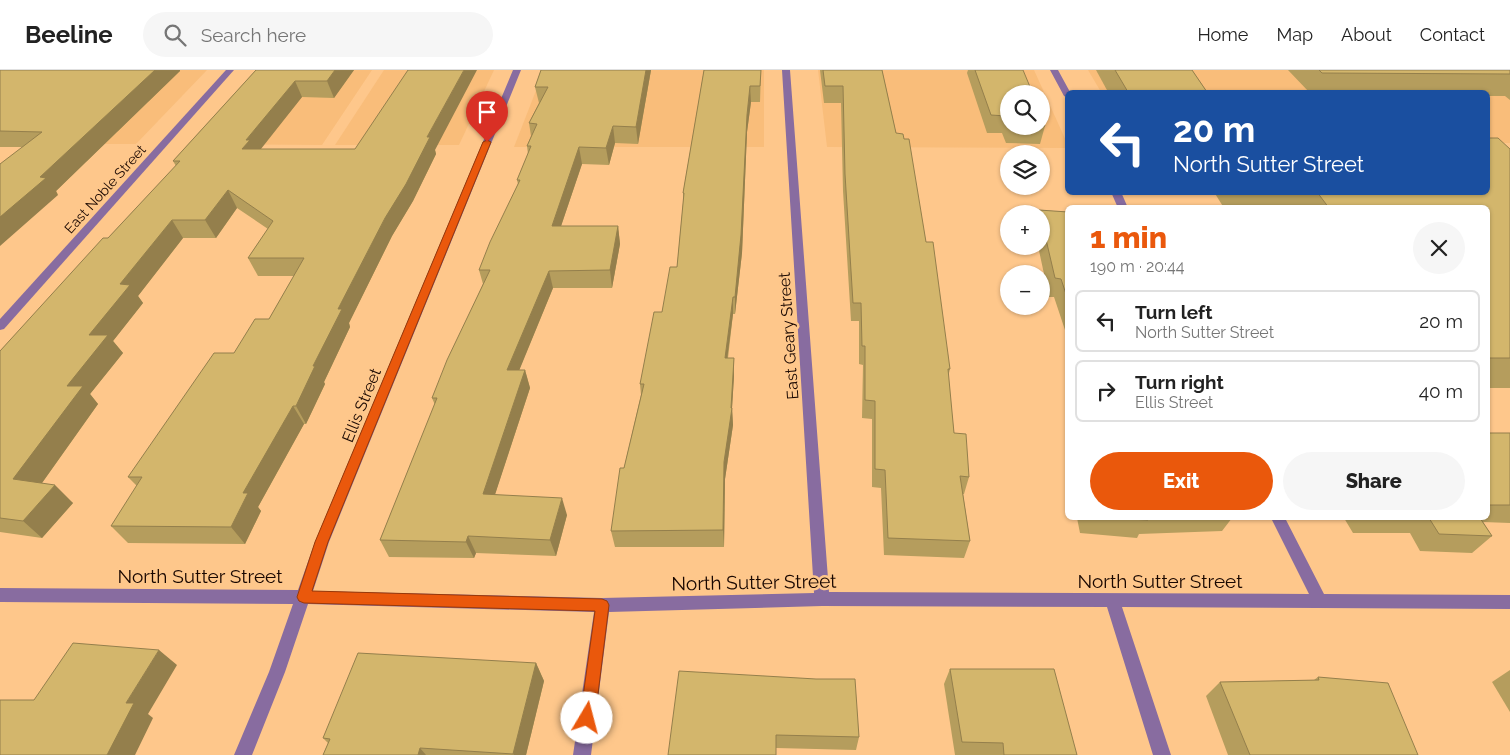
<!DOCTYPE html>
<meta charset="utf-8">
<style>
:root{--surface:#fff;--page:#f6f6f6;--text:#222;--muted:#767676;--line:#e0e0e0;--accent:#ea580c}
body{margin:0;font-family:Raleway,sans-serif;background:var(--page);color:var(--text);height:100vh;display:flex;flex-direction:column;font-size:19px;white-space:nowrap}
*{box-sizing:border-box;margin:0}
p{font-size:16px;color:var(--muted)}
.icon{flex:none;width:28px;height:28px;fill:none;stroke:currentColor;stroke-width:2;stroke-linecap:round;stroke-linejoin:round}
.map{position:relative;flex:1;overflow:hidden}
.drawer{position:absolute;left:1065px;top:135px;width:425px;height:315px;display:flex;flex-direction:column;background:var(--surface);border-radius:8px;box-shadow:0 1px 4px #0004}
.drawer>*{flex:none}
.banner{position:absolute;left:1065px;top:20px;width:425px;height:105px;border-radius:8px;box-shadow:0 1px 4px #0004;background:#1a4fa0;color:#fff;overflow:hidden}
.controls{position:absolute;left:1000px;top:15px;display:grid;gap:10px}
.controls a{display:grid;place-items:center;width:50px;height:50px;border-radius:50%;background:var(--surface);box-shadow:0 1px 4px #0004;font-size:25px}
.pin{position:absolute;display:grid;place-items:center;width:42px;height:42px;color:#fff;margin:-51px -21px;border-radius:50% 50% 50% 0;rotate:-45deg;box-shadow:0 0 5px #0007}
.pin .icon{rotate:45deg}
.me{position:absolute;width:55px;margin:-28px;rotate:8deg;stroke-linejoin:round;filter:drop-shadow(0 0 4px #0008)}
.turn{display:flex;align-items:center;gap:18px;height:105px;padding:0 25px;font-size:22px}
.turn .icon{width:65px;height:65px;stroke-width:2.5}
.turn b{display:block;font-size:35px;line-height:42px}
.round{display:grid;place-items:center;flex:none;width:52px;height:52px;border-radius:26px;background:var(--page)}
.summary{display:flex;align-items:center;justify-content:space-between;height:85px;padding:0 25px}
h1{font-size:30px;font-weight:800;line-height:38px;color:var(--accent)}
.action{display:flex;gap:10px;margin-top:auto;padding:10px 25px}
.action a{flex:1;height:58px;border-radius:30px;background:var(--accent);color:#fff;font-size:20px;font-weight:800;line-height:58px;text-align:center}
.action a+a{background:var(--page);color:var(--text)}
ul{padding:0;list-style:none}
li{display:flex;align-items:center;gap:15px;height:62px;margin:0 10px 8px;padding:0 15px;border:2px solid var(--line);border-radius:8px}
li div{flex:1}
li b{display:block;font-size:19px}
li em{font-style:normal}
header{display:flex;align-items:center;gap:30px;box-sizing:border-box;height:70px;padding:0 25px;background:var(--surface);border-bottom:1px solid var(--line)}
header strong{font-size:24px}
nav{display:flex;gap:28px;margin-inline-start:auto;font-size:18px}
.search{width:350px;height:45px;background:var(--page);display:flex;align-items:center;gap:12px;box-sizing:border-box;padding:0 18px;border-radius:28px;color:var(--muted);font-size:19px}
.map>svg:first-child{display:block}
</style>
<header>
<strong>Beeline</strong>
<div class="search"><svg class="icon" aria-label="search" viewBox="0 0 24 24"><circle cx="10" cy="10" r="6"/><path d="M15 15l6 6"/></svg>Search here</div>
<nav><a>Home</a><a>Map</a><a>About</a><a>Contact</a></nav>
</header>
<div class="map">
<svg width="1510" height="685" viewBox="0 0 1510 685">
<rect width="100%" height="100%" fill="#fec78b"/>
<g fill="#f9bd7a" fill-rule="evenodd">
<polygon points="96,0 207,0 136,74 12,74"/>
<polygon points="262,0 372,0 322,75 198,74"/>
<polygon points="384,0 494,0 459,75 335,75"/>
<polygon points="544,0 764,0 764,77 514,77"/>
<path d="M818,0H1034L1067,73V78L827,77ZM1009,24H1041V56H1009Z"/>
<polygon points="1088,0 1510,0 1510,73 1488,73 1488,22 1101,22"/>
</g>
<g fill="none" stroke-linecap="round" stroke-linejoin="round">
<g fill="#886ca0" fill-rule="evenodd">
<polygon points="226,0 234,0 4,259 0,260 0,249"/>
<polygon points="513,0 521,0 329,472 313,521 602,528 814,523 782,0 790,0 829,522 1309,524 1271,448 1285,448 1324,524 1510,525 1510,539 1122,537 1171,685 1153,685 1107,537 822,536 609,542 591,685 573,685 594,542 308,534 285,602 252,685 234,685 269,602 293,534 0,532 0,518 298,520 315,472"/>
<polygon points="1050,0 1058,0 1070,22 1068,22 1068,28 1064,26"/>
<polygon points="1111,122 1121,122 1128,138 1118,138"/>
</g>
</g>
<g fill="#b59d5d">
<polygon points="0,0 180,0 180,1 56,121 58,125 22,77 0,77"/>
<polygon points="256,0 354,0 334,28 302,27 260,79 435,80 436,84 413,131 392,166 349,253 350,257 324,312 325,314 306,354 304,354 258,437 261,441 245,474 128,473 111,456 137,416 128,407 234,283 269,249 294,206 258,206 248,188 268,159 237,138 216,168 183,168 138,226 143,233 113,271 123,283 90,324 98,334 42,413 73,433 42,468 0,462 0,281 108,168 176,96 173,91"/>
<polygon points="541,0 651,0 638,74 615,73 609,95 582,94 561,156 618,156 620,174 612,218 553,218 519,300 525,300 530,318 495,424 567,445 556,486 476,483 474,488 389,487 380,470 435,335 432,328 483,214 479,200 518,114 517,110 528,84 527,76 531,66 529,53 539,33 535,17"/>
<polygon points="704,0 761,0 760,32 751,32 747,62 742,183 735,244 733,244 728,288 734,288 734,306 732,338 733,355 725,409 724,477 615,477 611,461 624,398 641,325 640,314 662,242 677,197 683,133 683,123"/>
<polygon points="820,0 882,0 896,63 904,69 926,172 950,299 948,307 954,363 969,407 964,424 963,424 970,471 964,488 884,485 881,418 872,417 872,349 862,348 863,295 859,294 859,251 851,251 843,121 841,33 824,33"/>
<polygon points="968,0 1023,0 1009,24 1009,56 1041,56 1041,42 1044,49 1043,52 1045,56 1040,74 1006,73 1002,63 987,63 967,3"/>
<polygon points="1096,0 1192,0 1207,22 1108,22"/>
<polygon points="1288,0 1510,0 1510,30 1505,26 1488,26 1488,22 1309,22"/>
<polygon points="1510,79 1510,318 1488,318 1488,138 1224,138 1214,122 1488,122"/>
<polygon points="1039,140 1068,142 1068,269 1054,227 1049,227 1038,176 1041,176 1041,144 1038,144"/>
<polygon points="1488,363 1510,363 1510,453 1483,452 1492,466 1472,483 1420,481 1410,463 1353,463 1344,448 1488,448"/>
<polygon points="1077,448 1232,448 1222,461 1139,464 1137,468 1080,463"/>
<polygon points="536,593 544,611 526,685 323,685 328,673 323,668"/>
<polygon points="950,599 1077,685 955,685 944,614"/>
<polygon points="1510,600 1510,642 1492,612"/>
<polygon points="679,601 859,667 856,680 776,678"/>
<polygon points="1318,607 1418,685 1228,685 1206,626 1220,612 1314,610"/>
</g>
<g fill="#947f4c">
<polygon points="155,0 180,0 180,1 56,121 58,125 0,176 0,147 40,107"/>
<polygon points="335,0 354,0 334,28 327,11"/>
<polygon points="464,0 477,0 435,80 436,84 413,131 392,166 349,253 350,257 324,312 325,314 306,354 296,336 338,239 427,67"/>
<polygon points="646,0 651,0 638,74 636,57"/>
<polygon points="295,11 302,27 257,84 242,79 246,70"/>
<polygon points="750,16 751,32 747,62 742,183 735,244 735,227 747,45"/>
<polygon points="613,56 615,73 609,95 606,78"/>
<polygon points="579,77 582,94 555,174 552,156"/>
<polygon points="228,120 237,138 216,168 205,150"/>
<polygon points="172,150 183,168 138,226 143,233 113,271 123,283 90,324 98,334 32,427 13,409 67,316 89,265 120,214"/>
<polygon points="618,156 620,174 612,218 610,200"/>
<polygon points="549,201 553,218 512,318 507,300"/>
<polygon points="733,227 733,244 725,305 725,288"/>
<polygon points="734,288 734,306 732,338 733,355 725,409 724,477 723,460 724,392 731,338"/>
<polygon points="525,300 530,318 490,440 483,424"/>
<polygon points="293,336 304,354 258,437 261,441 245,474 231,457 243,423"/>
<polygon points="55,415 73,433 42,468 23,451"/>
<polygon points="562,428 567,445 556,486 550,470"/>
<polygon points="468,466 476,483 474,488 466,472"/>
<polygon points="159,580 177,595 148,644 153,648 135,685 107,685 126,633"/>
<polygon points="536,593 544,611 526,685 514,685 513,684"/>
<polygon points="420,678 426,685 418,685"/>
</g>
<g fill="#d3b66c" stroke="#947f4c">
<polygon points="0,0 155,0 40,107 46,108 0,147 0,94 42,62 0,61"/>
<polygon points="256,0 335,0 327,11 295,11 246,70 250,70 242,79 355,79 408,0 464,0 427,67 430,67 406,114 385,148 338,239 342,239 313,296 315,296 296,336 293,336 243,423 248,423 231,457 111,456 142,407 128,407 214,283 234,283 255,249 269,249 304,188 248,188 273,151 228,120 205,150 172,150 120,214 130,215 89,265 108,265 67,316 83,316 13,409 55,415 23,451 0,448 0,281 103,168 108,168 180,91 173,91"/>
<polygon points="541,0 646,0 636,57 613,56 606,78 579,77 552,156 618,156 610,200 549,201 507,300 525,300 483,424 562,428 550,470 468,466 466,472 380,470 437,328 432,328 447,290 490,200 479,200 490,172 520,110 517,110 531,76 527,76 537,54 529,53 548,17 535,17"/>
<polygon points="704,0 761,0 760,16 750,16 747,45 741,165 735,227 733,227 725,288 734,288 731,338 732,338 724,392 723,460 611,461 620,398 624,398 644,314 640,314 654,242 662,242 670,197 677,197 684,123 683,123"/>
<polygon points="823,0 882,0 896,63 903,64 904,69 909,69 926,172 933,172 950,299 948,299 954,363 966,364 969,407 960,406 970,471 888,468 885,400 875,399 875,331 865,330 865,276 862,276 861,233 853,233 845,104 843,16 825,16"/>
<polygon points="975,0 1023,0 1033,24 1009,24 1009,53 1006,46 991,45"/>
<polygon points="1115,0 1192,0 1207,22 1128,22"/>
<polygon points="1319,0 1510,0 1510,4 1322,3"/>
<polygon points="1041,42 1044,49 1042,49 1045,56 1041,56"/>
<polygon points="1488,68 1498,68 1510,79 1510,288 1488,288 1488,138 1329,138 1317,122 1488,122"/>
<polygon points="1039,140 1068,142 1068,230 1061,209 1055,208 1041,148 1041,144 1040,144"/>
<rect x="1488" y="363" width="22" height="72"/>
<polygon points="1111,448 1147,448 1148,450"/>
<polygon points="1429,448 1480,448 1492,466 1439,464"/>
<polygon points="73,573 159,580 126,633 134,633 107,685 0,685 0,630 34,630"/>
<polygon points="358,583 536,593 513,684 420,678 418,685 323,685 330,669 323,668"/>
<polygon points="950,599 1054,599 1077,685 1004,685 1003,673 962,672"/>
<polygon points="679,601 816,609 855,609 859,667 776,665 776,685 668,685"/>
<polygon points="1318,607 1388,613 1418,685 1250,685 1220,612 1319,610"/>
</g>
<polygon fill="#ea580c" stroke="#983908" points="487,70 491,72 328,472 312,521 602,529 607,531 609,535 595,648 592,653 587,655 582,653 580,648 595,541 304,533 299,531 297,527 315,472 483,72"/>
<g text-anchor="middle" stroke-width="5" stroke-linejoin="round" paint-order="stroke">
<g font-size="14" fill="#190700" stroke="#fec78b">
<text transform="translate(105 119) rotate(-48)" y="5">East Noble Street</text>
</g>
<g font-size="16" fill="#190700" stroke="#fec78b">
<text transform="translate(788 266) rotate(-94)" y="6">East Geary Street</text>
<text transform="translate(361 335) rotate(-68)" y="6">Ellis Street</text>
</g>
<g font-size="19" fill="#190700" stroke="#fec78b">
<text x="200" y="513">North Sutter Street</text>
<text x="1160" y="518">North Sutter Street</text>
<text transform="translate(754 512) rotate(-1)" y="7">North Sutter Street</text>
</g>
</g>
</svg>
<div class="controls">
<a><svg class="icon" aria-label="search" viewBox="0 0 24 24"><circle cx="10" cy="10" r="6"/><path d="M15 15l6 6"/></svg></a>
<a><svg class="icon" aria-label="layers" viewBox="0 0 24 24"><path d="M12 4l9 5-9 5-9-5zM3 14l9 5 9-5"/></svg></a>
<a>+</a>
<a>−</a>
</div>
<div class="pin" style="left:487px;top:72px;background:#d93025"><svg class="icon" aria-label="arrive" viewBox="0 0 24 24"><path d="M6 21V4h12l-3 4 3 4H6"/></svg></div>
<svg class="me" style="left:587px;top:648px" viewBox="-20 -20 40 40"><circle r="19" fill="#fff"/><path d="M0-13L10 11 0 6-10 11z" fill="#ea580c"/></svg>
<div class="banner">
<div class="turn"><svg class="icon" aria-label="left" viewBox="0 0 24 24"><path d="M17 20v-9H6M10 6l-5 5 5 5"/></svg><div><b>20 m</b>North Sutter Street</div></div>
</div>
<section class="drawer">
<div class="summary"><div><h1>1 min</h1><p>190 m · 20:44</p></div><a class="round"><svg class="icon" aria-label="close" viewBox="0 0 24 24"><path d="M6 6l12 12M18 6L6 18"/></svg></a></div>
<ul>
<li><svg class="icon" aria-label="left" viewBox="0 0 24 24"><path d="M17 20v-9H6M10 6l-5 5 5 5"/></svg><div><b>Turn left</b><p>North Sutter Street</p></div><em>20 m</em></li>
<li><svg class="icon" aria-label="right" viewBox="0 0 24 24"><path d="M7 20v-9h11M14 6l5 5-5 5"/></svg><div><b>Turn right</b><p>Ellis Street</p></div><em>40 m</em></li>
</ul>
<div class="action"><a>Exit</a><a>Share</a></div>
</section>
</div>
